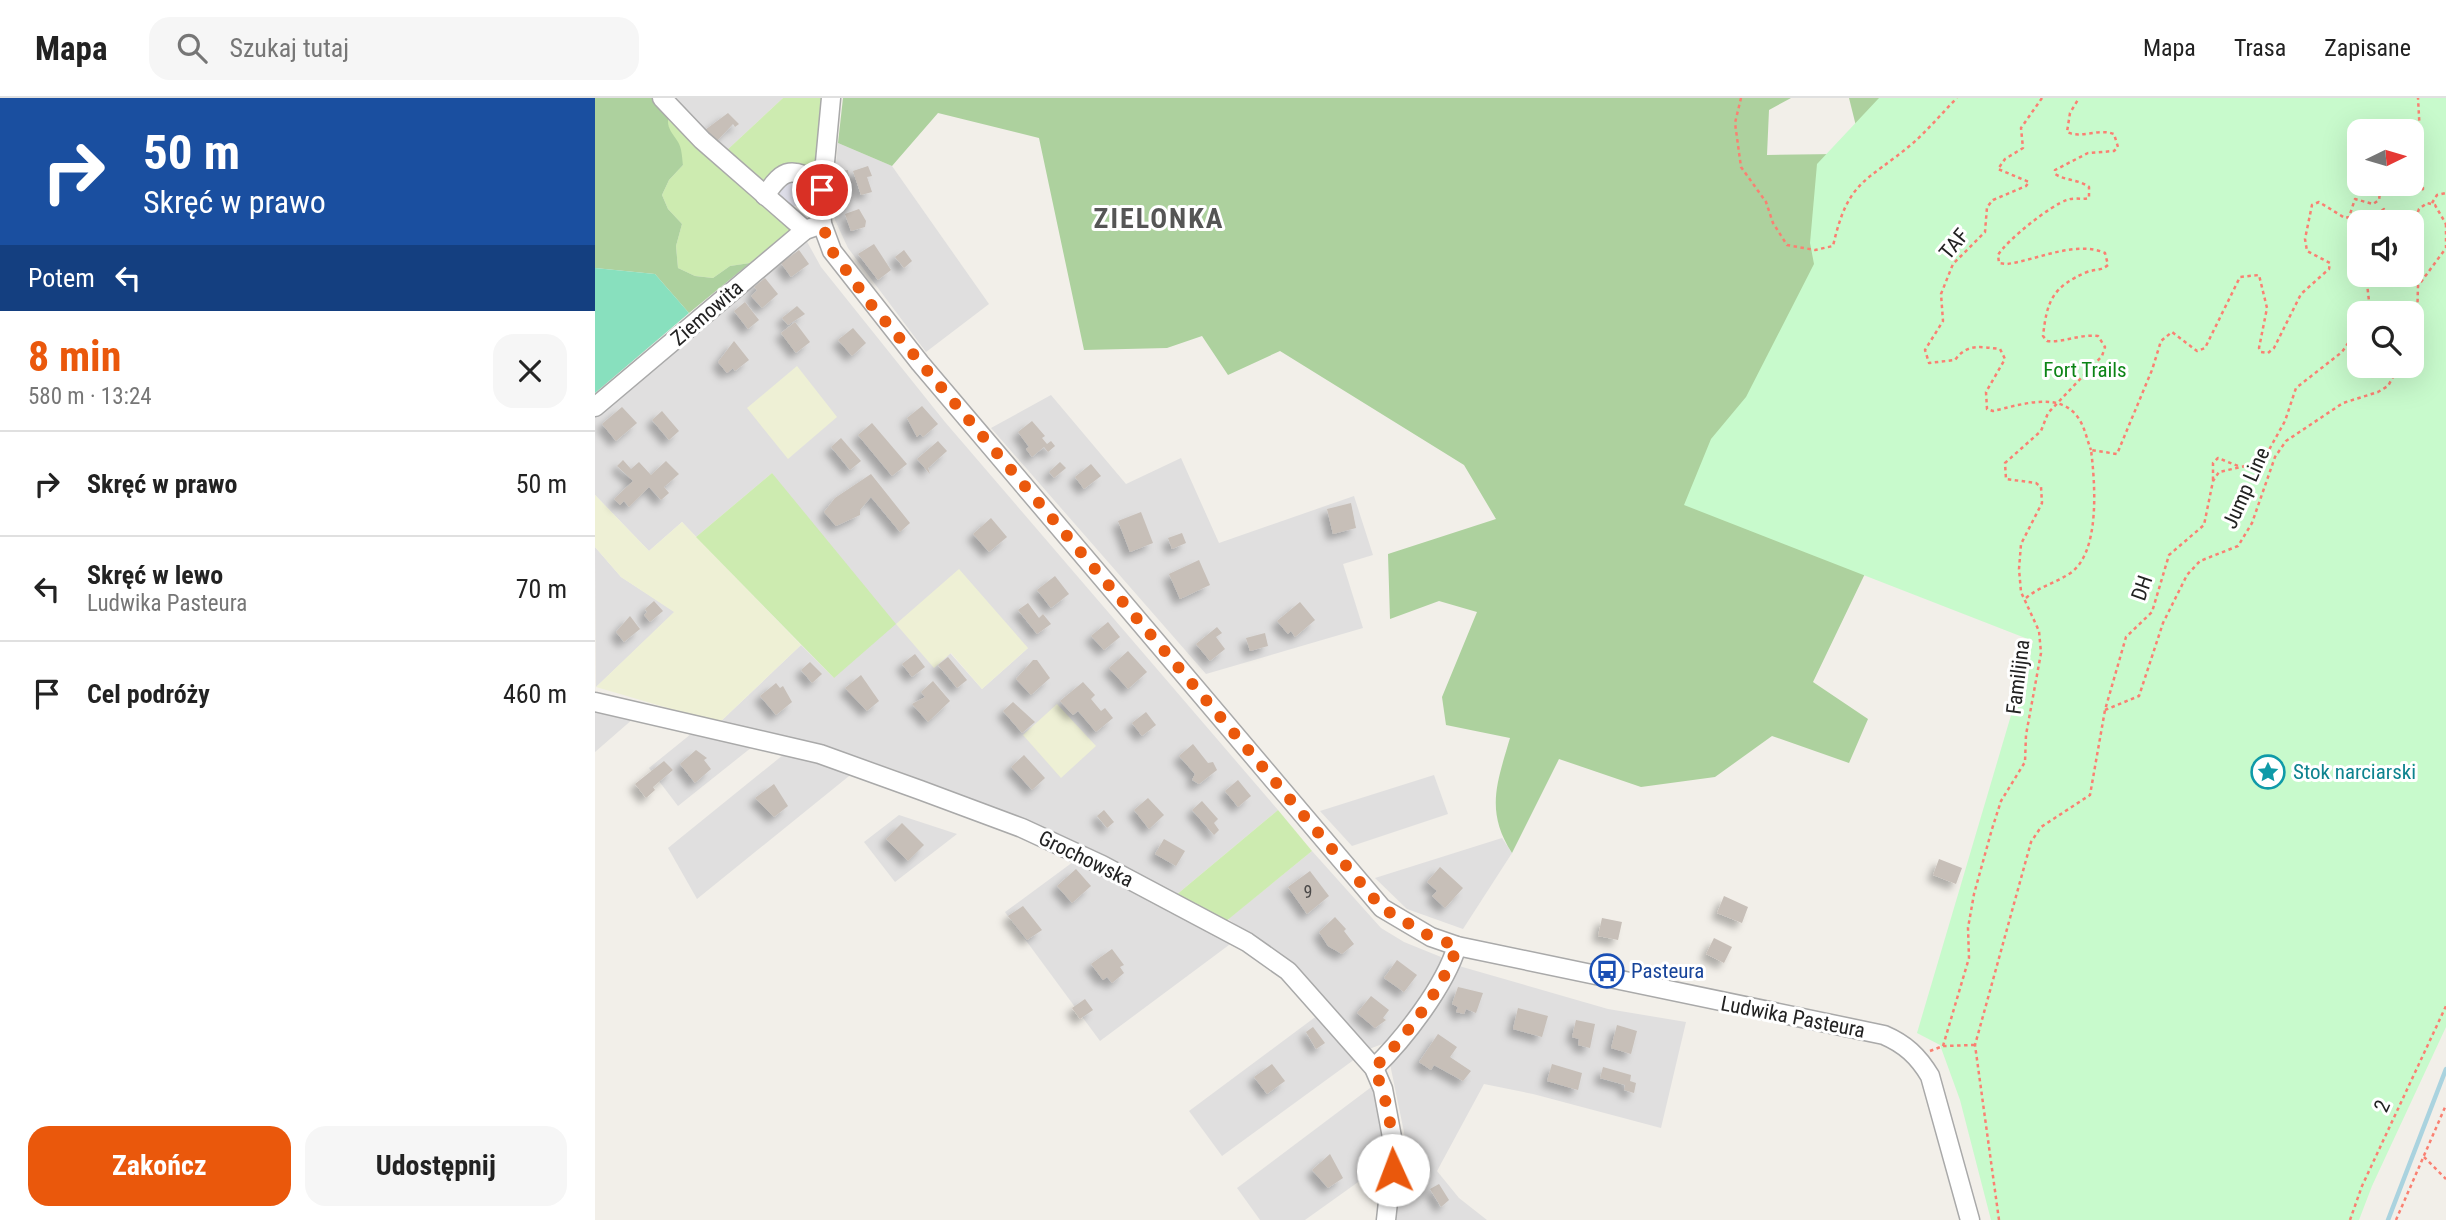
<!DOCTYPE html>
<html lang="pl">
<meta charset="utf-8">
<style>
:root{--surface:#fff;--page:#f6f6f6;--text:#222;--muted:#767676;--line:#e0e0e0;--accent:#ea580c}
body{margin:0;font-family:"Roboto Condensed",sans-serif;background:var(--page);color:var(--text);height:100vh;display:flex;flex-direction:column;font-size:26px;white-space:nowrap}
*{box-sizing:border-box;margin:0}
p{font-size:23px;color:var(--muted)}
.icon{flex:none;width:38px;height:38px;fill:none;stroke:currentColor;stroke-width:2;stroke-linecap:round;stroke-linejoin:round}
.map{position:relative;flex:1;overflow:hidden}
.side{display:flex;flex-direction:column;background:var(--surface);width:595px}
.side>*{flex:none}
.guide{background:#1a4fa0;color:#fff;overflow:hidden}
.needle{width:46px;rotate:85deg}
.tools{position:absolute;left:1752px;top:21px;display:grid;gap:14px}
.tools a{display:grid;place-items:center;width:77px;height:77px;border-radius:14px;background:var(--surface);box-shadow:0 7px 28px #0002;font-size:35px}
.pin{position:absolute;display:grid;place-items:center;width:60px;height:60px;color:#fff;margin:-30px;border:4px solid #fff;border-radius:50%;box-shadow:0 2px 7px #0007}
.me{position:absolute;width:77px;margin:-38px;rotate:358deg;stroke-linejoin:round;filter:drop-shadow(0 0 5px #0008)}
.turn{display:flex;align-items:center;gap:24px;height:147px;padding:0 28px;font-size:32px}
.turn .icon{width:91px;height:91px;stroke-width:2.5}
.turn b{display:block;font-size:49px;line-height:60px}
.then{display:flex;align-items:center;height:66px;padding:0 28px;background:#0003;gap:14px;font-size:26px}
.round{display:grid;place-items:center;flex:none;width:74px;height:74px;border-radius:21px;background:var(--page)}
.overview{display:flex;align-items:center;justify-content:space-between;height:119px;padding:0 28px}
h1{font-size:42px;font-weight:700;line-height:52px;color:var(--accent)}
.button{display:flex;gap:14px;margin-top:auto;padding:14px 28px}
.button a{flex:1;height:80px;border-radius:21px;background:var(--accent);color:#fff;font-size:28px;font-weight:700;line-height:80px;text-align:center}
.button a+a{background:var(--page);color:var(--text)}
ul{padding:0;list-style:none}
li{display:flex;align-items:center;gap:21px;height:105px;padding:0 28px;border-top:2px solid var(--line)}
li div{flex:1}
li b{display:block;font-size:26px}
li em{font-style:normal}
header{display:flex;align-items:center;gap:42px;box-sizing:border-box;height:98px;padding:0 35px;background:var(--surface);border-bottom:2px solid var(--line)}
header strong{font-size:33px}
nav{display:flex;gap:38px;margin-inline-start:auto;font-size:24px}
.search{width:490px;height:63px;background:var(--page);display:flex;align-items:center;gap:18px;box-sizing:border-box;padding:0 24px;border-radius:21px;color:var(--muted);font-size:26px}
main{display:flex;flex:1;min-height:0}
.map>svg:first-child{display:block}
</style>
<header>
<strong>Mapa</strong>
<div class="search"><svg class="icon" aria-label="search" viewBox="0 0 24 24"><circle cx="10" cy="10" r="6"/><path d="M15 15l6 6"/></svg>Szukaj tutaj</div>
<nav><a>Mapa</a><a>Trasa</a><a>Zapisane</a></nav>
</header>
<main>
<section class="side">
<div class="guide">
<div class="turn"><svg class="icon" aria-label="right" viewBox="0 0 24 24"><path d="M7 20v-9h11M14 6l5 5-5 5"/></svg><div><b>50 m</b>Skręć w prawo</div></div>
<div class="then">Potem<svg class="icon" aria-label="left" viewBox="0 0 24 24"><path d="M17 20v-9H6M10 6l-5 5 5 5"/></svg></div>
</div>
<div class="overview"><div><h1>8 min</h1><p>580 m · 13:24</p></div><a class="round"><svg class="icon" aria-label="close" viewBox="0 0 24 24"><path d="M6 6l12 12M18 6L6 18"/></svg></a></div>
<ul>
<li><svg class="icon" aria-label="right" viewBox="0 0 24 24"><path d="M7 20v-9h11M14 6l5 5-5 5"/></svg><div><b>Skręć w prawo</b></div><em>50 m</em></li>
<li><svg class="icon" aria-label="left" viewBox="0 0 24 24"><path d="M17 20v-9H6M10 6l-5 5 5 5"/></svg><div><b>Skręć w lewo</b><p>Ludwika Pasteura</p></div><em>70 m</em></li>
<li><svg class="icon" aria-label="arrive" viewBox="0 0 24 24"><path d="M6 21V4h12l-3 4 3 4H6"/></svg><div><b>Cel podróży</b></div><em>460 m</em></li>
</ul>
<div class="button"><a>Zakończ</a><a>Udostępnij</a></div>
</section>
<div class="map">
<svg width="1851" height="1122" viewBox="0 0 1851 1122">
<defs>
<filter id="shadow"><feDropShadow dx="-6" dy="6" stdDeviation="3.5" flood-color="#0004"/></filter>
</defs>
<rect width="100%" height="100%" fill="#f2efe9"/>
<g fill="#e0dfdf" fill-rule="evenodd">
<polygon points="75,0 188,0 130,54"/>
<polygon points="243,45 297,68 394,206 331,254 253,150 240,122 238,97"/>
<path d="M210,140L226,169L350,324L683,712L580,798L525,766L463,738L298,671L176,636L124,625L206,547L239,580L177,375L101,439L87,424L54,453L0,397V316ZM433,550L387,591L355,555Z"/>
<polygon points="456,297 531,386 586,360 624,445 759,398 778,457 748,466 768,530 611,576 396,330"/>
<polygon points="0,449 26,479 80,514 1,589"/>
<polygon points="0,610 39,620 0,654"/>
<polygon points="96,636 157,649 83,708 54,670"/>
<polygon points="188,657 259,674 102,801 73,750"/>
<polygon points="839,677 853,716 757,748 725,713"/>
<polygon points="304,717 362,736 300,784 269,744"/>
<polygon points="907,740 917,755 868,831 812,811 780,780"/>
<polygon points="717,753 786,830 809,844 846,859 845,868 815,913 790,945 774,951 763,943 676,852 633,821"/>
<polygon points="482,761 638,844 505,943 410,814"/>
<polygon points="864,868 1013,911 1091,924 1066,1030 938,996 889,986 842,1073 864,1100 892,1122 799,1122 810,1077 810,1039 795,966"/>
<polygon points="723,917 760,961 627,1058 594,1013"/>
<polygon points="779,987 794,1062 710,1122 665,1122 642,1090"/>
</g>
<g fill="#eef0d5">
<polygon points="202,268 242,319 193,361 152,310"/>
<polygon points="0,397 54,453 87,424 206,547 124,625 1,589 79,514 26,479 0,449"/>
<polygon points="364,471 433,550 387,591 356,555 339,570 301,526"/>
<polygon points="462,606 501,648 466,680 428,637"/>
</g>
<g fill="#cdebb0">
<path d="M188,0H229L221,77C195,61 180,60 167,91L130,54Z"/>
<polygon points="75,13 196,131 155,165 135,168 118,180 100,178 83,170 81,148 87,126 73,111 67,97 74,82 88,67 71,23"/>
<polygon points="177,375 301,526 239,580 101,439"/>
<polygon points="683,712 717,753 630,824 580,798"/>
</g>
<g fill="#add19e">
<path d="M0,0H61L75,13C70,28 75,32 83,44C87,50 87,60 88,67L74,82L67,97L73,111L87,126L81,148L83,170L100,178L118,180L135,168L155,165L94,215L60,176L0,170Z"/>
<path d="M248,0H1196L1174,12L1172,57L1242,56L1278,459L1218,584L1273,621L1254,665L1177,638L1120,679L1046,689L964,661L917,755C890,713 902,685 915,640L851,627L847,599L882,514L844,503L795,521L793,456L901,421L869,367L685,253L633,277L607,238L572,250L489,252L444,40L343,15L297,68L243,45Z"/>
<polygon points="1254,0 1344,0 1265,44"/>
</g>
<path fill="#c8facc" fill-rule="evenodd" d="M1284,0H1851V929L1777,1088L1764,1122H1396L1365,1002L1345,947L1322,935L1438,543L1089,407L1116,341L1151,299L1219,166L1215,145L1222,66ZM1816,33V86H1764V33ZM1816,124V177H1764V124ZM1816,215V268H1764V215Z"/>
<polygon fill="#88e0be" points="0,170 60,176 94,215 0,295"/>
<circle fill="#dddde8" cx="198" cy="95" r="13"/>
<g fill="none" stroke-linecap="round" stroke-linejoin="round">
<polyline stroke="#aad3df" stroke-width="4.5" points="1793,1122 1851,971"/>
</g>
<g fill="#c7bfb8" filter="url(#shadow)">
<polygon points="133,15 144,26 140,29 138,26 122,43 110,32"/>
<polygon points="273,68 277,78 272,79 277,94 266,97 258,73"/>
<polygon points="253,72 255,84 246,85 244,73"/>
<polygon points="264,111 271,123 270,129 256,133 250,116"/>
<polygon points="279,146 296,172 283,182 263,156"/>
<polygon points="204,152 214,166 196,179 186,165"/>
<polygon points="309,152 317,163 309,170 300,159"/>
<polygon points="170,180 183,196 167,210 156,198 162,192 159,189"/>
<polygon points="150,204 164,222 153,231 139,213"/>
<polygon points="202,208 210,216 193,227 187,220"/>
<polygon points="200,224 215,244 201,255 186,235"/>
<polygon points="258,230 271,245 257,258 243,242"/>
<polygon points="139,243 154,262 140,273 138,270 132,275 123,264"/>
<polygon points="327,308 343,326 328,339 325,336 322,339 312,320"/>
<polygon points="27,309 42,325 21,343 7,326"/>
<polygon points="67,313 84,333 74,342 57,322"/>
<polygon points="437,323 450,338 447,340 452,346 456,343 460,348 453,354 449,349 437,359 431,351 434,349 423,334"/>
<polygon points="277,325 312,366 297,378 263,337"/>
<polygon points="246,340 266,363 255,372 236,349"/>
<polygon points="343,343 352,353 333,370 335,376 322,361"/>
<polygon points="28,362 36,371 44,364 56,377 71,363 84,376 69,389 74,395 66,402 54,389 34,409 29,403 25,407 19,401 38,383 22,368"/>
<polygon points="465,364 471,370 459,380 454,374"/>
<polygon points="496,366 506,378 489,391 480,379"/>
<polygon points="276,376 315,425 305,434 276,399 265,412 265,417 241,428 229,414 240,400"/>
<polygon points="756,405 761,430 738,436 732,411"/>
<polygon points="546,414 558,445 535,454 523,423"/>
<polygon points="396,420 412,439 394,454 378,436"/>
<polygon points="587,435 591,445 577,451 573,440"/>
<polygon points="604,462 615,487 585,501 574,476"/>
<polygon points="460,478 474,496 456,510 442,492"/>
<polygon points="59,503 68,513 55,524 49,517 52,514 50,511"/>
<polygon points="705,504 720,522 700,539 696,533 693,536 682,523"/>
<polygon points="433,505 444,520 448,516 456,526 442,536 423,512"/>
<polygon points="35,518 45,531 29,544 21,534"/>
<polygon points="513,524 525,539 509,552 496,538"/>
<polygon points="622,529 627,535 621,539 630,551 615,563 601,546"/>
<polygon points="670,535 673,548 655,553 651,540"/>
<polygon points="533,553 552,574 533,591 514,570"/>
<polygon points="320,556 330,569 317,579 307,566"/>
<polygon points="353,559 372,582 362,590 343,567"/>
<polygon points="438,562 442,562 455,580 436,597 421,581"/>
<polygon points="215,564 227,576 217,585 206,572"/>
<polygon points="266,577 284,603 272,613 250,590"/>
<polygon points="338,583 355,603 333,624 317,606 330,599 326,594"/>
<polygon points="488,584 500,597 496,601 506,613 510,610 518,620 501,634 483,613 478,617 465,603"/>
<polygon points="181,585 185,590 188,588 197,604 181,617 165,598"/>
<polygon points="418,604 440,624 427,635 408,613"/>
<polygon points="551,614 561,627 547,638 537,625"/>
<polygon points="598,646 613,665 618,664 622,672 604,686 597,682 600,676 584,658"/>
<polygon points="101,652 112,660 109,662 116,671 100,685 85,666"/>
<polygon points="429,657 450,680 437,692 416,669"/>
<polygon points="69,663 78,672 58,689 60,692 51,700 40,686"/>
<polygon points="643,682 656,698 643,709 630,693"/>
<polygon points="179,686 193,708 179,719 160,700"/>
<polygon points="553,700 569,717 554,731 539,712"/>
<polygon points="607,703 623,721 619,725 624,732 619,737 597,712"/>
<polygon points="509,712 519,724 512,730 502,718"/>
<polygon points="307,725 329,747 313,763 291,741"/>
<polygon points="569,741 590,753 581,768 560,756"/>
<polygon points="1344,761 1367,770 1361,786 1338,777"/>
<polygon points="845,769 868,790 850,810 837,798 842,793 832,784"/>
<polygon points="481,771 496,788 477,805 462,788"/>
<polygon points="715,773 734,798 712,816 693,789"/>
<polygon points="1129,798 1153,809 1147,825 1122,815"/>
<polygon points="428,808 447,832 432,842 413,818"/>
<polygon points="740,819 751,831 749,833 759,846 747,856 733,848 724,834"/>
<polygon points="1007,820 1027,824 1023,842 1003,838"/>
<polygon points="1119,840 1137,849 1129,865 1111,856"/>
<polygon points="517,851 529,867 525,869 529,875 517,885 512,879 508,882 496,866"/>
<polygon points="802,862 822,877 809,894 789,880"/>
<polygon points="863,889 888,895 881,915 871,911 869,916 861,914 863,909 857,906"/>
<polygon points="776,898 794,912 788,920 791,922 780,930 762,915"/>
<polygon points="490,901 498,912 485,921 477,910"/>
<polygon points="923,910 953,918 947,939 918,931"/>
<polygon points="981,922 1000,926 995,950 983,947 984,941 977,939"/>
<polygon points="1022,927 1042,933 1036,956 1016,950"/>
<polygon points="718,929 730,945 721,951 711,934"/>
<polygon points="843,936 862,949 855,959 876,973 868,983 839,967 836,972 824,964"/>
<polygon points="677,966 690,983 672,996 659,979"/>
<polygon points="957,966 987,975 983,992 952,983"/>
<polygon points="1008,969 1036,977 1035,983 1041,985 1039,995 1029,992 1030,987 1005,980"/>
<polygon points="735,1056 748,1080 733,1090 717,1072"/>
<polygon points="844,1086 854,1102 846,1109 835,1091"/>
</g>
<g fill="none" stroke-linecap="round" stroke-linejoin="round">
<defs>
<g id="minor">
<polyline points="67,0 107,42 210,132"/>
<path d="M236,0L226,107L227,126L237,153L325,265L787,810L836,839L862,848L1289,937C1310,946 1323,958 1335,978L1375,1122"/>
<path d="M170,98C189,68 197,70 228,86"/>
<polyline points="0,309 210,132 227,126"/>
<polyline points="0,604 225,656 325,692 427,730 507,767 652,844 693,873 779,970 788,991 799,1050 791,1122"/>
<path d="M779,970C809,941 850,888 862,848"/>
</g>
</defs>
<use href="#minor" stroke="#a9a9a9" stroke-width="21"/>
<g stroke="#fa8072" stroke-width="2.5" stroke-dasharray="3.5 3.5" stroke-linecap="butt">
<path d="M1146,0L1140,25L1146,69L1171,104L1178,125L1192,147L1220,152L1238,148C1253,82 1270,85 1317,46C1333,32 1347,15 1362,0"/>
<path d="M1447,0L1426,30L1428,50L1410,61L1403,71L1434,84L1431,88L1398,102L1392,109L1390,134L1358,166L1346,196L1348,223L1330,252L1334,265L1360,262C1372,245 1386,249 1405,251L1410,261L1391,294L1392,311L1398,313C1425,307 1466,292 1484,321C1490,330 1492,342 1496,352"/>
<polyline points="1810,86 1819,95 1828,91 1823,0"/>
<polyline points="1837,105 1842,97 1851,95"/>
<polyline points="1780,124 1782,116 1789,111 1796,116 1798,124"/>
<polyline points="1816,134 1824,111 1832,105 1840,107 1851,126"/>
<polyline points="1771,215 1774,203 1771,177"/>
<polyline points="1816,238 1822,224 1823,188 1851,150 1851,126"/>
<polyline points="1618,382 1618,365 1623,360 1643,368"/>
<path d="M1431,500C1444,489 1460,485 1474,476C1506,456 1500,384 1496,352L1522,356L1557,272L1566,243L1577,234L1602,253L1610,250L1645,179L1664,177L1672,210L1664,250L1666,254L1673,255L1679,250L1706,196L1734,171L1735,165L1712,153L1710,141L1717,107L1724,104L1750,120L1754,119L1760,101L1778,106L1784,102L1786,86"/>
<polyline points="1510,612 1544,598 1568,525 1592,477 1605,463 1643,448 1657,425 1680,359 1691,343 1748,305 1783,294 1793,288 1804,268"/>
<path d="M1348,948L1374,860L1373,830L1379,796L1397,731L1406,703L1430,664L1431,637L1446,555L1444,533L1426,494L1424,471L1426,446L1447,405L1446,389L1441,385L1411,381L1410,365L1446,333L1453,315L1507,258L1510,249L1503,238C1483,236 1469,245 1452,243L1448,238C1452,203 1457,189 1492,174C1500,171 1506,173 1513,167L1510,155C1481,142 1442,162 1412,166L1404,165L1403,157C1412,142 1456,107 1472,102C1479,99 1486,102 1494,100V89C1483,81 1471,83 1460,76V72L1493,55L1519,53L1523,49L1519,36C1503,30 1486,41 1472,34L1475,15L1484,0"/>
<polyline points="1335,953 1348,948 1380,947"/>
<polyline points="1829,1059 1851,1081"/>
<polyline points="1404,1122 1380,947 1436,744 1446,729 1495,697 1510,612 1531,539 1557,514 1574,457 1609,427 1618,383 1624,374 1664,365 1670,359 1690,323 1701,290 1747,254 1764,229"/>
<polyline points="1755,1122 1767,1088 1851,908"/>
<polyline points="1801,1122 1851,1007"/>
</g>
<use href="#minor" stroke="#fff" stroke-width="18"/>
</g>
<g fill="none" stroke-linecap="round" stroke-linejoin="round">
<path stroke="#ea580c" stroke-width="12" stroke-dasharray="0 21.6" d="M227,92V126L237,153L274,204L787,810L836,839L862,848C850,888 809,941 779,970C793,1003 799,1036 798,1072"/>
</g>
<defs>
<symbol id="sight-ring" viewBox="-11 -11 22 22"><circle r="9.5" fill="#fff" stroke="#0f9aa8" stroke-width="1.5"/><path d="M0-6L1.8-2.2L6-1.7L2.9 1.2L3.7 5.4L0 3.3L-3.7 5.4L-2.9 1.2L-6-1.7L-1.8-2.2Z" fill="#0f9aa8"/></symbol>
<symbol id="bus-ring" viewBox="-11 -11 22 22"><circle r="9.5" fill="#fff" stroke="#1a4fb4" stroke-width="1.5"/><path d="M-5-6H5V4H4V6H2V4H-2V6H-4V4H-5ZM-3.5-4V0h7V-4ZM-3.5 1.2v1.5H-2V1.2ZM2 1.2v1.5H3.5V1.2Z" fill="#1a4fb4"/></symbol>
</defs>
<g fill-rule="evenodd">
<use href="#sight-ring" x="1654" y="655" width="38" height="38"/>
<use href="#bus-ring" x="993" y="854" width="38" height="38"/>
</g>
<g text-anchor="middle" stroke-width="6" stroke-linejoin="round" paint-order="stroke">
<g font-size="18" fill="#4b4948">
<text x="713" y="800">9</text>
</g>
<g font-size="21" fill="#222" stroke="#fff">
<text transform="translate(1359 146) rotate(-50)" y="7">TAF</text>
<text transform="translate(112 215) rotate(-41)" y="7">Ziemowita</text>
<text transform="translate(1651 390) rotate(-66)" y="7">Jump Line</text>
<text transform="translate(1547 490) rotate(-71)" y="7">DH</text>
<text transform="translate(1423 579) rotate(-83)" y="7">Familijna</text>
<text transform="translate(491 761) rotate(26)" y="7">Grochowska</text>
<text transform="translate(1198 919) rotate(11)" y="7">Ludwika Pasteura</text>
<text transform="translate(1787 1008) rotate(-65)" y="7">2</text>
</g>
<g font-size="21" fill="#0c8416" stroke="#fff">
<text x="1490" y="279">Fort Trails</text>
</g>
<g font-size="21" fill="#0d838f" stroke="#fff" text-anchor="start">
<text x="1698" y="681">Stok narciarski</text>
</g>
<g font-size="21" fill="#164399" stroke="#fff" text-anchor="start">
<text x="1036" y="880">Pasteura</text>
</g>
<g font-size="28" font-weight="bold" letter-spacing="2" fill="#555" stroke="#fff">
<text x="564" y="130">ZIELONKA</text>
</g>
</g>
</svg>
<div class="tools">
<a><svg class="needle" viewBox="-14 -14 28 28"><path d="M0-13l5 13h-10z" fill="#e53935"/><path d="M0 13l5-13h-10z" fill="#767676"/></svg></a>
<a><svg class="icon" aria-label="sound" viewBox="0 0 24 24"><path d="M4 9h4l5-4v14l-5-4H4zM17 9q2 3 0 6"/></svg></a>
<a><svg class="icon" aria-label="search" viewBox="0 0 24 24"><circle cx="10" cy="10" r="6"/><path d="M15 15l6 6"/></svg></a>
</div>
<div class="pin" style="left:227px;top:92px;background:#d93025"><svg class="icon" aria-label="arrive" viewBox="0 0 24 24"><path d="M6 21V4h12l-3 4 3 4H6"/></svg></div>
<svg class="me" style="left:798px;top:1072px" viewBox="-20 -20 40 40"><circle r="19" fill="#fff"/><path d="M0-13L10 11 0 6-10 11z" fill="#ea580c"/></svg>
</div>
</main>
